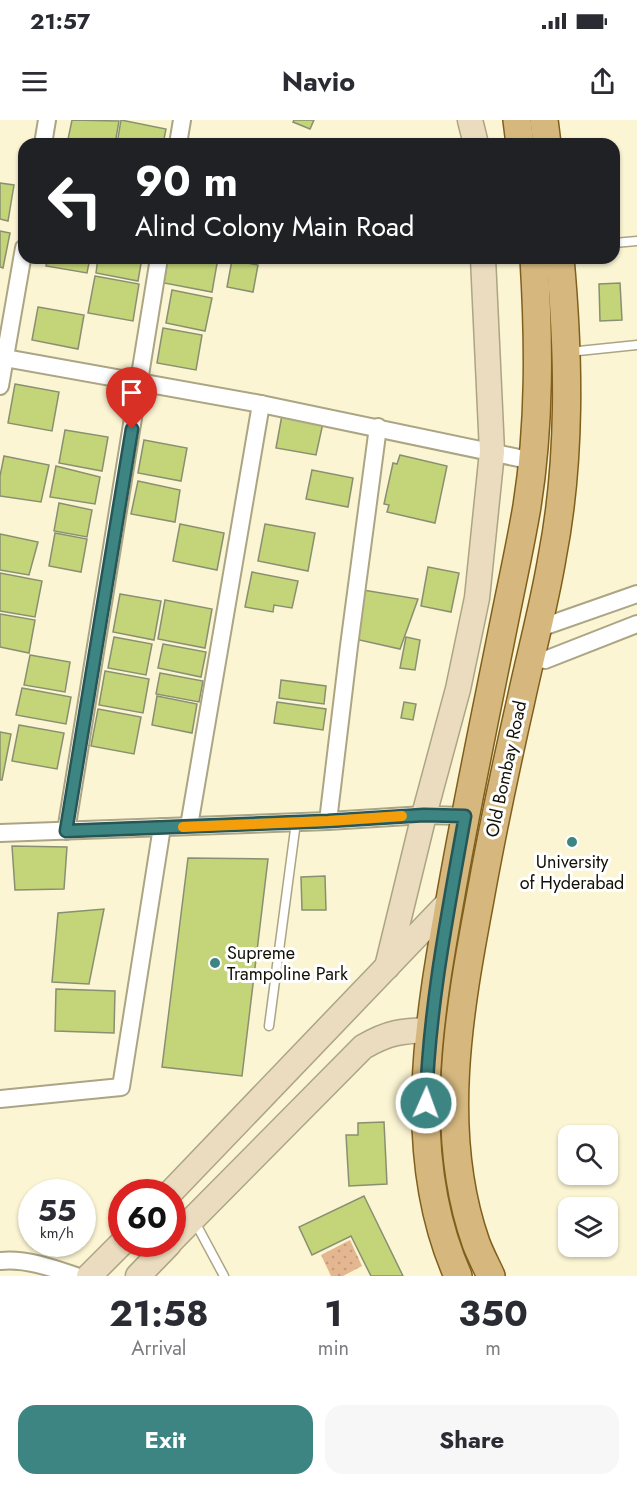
<!DOCTYPE html>
<style>
:root{--surface:#fff;--page:#f7f7f7;--text:#2b2b33;--muted:#7c7c81;--accent:#3d8583}
body{margin:0;font-family:Jost,sans-serif;background:var(--page);color:var(--text);height:100vh;display:flex;flex-direction:column;font-size:22px;white-space:nowrap}
*{box-sizing:border-box;margin:0}
p{font-size:20px;color:var(--muted)}
.icon{flex:none;width:33px;height:33px;fill:none;stroke:currentColor;stroke-width:2;stroke-linecap:round;stroke-linejoin:round}
.map{position:relative;height:1156px;overflow:hidden}
.panel{display:flex;flex-direction:column;background:var(--surface);flex:1}
.panel>*{flex:none}
.hud{position:absolute;left:18px;top:18px;width:602px;height:126px;border-radius:18px;box-shadow:0 2px 4px #0004;background:#202124;color:#fff;overflow:hidden}
.tools{position:absolute;left:558px;top:1005px;display:grid;gap:12px}
.tools a{display:grid;place-items:center;width:60px;height:60px;border-radius:12px;background:var(--surface);box-shadow:0 2px 4px #0004;font-size:30px}
.speed{position:absolute;left:18px;top:1059px;display:flex;gap:12px;font-size:30px;font-weight:700;text-align:center}
.speed>*{display:grid;place-content:center;width:78px;height:78px;border-radius:50%;background:var(--surface);box-shadow:0 2px 4px #0004;line-height:1}
.speed small{font-size:15px;font-weight:400}
.speed .limit{border:9px solid #d22;background:#fff;color:#111}
.pin{position:absolute;display:grid;place-items:center;width:51px;height:51px;color:#fff;margin:-62px -26px;border-radius:50% 50% 50% 0;rotate:-45deg;box-shadow:0 0 6px #0007}
.pin .icon{rotate:45deg}
.me{position:absolute;width:66px;margin:-33px;rotate:2deg;stroke-linejoin:round;filter:drop-shadow(0 0 4px #0008)}
.turn{display:flex;align-items:center;gap:21px;height:126px;padding:0 18px;font-size:27px}
.turn .icon{width:78px;height:78px;stroke-width:2.5}
.turn b{display:block;font-size:42px;line-height:51px}
.eta{display:flex;justify-content:space-evenly;align-items:center;height:102px;text-align:center}
.eta b{font-size:36px;font-weight:700;line-height:42px}
.action{display:flex;gap:12px;margin-top:auto;padding:12px 18px}
.action a{flex:1;height:69px;border-radius:18px;background:var(--accent);color:#fff;font-size:24px;font-weight:700;line-height:69px;text-align:center}
.action a+a{background:var(--page);color:var(--text)}
.status{display:flex;justify-content:space-between;align-items:center;height:42px;padding:0 30px;background:var(--surface);direction:ltr}
.status svg{height:16px;fill:currentColor}
header{display:flex;justify-content:space-between;align-items:center;height:78px;padding:0 18px;background:var(--surface);font-size:27px;font-weight:700}
.map>svg:first-child{display:block}
</style>
<div class="status"><b>21:57</b><svg viewBox="0 0 49 12"><path d="M0 12V9h3v3zM5 12V6h3v6zM10 12V3h3v9zM15 12V0h3v12zM26 1h20v11H26zM47 4h2v5h-2z"/></svg></div>
<header><svg class="icon" aria-label="menu" viewBox="0 0 24 24"><path d="M4 6h16M4 12h16M4 18h16"/></svg>Navio<svg class="icon" aria-label="share" viewBox="0 0 24 24"><path d="M12 15V3M7 8l5-5 5 5M5 13v7h14v-7"/></svg></header>
<div class="map">
<svg width="637" height="1156" viewBox="0 0 637 1156">
<defs>
<pattern id="green-dots" width="8" height="8" patternUnits="userSpaceOnUse" patternTransform="scale(1.5)"><rect width="8" height="8" fill="#e5b791"/><path d="M2 2h.1M6 6h.1" fill="none" stroke="#c49c7c" stroke-width="1.8" stroke-linecap="round"/></pattern>
</defs>
<rect width="100%" height="100%" fill="#fbf5d3"/>
<polygon fill="url(#green-dots)" points="350,1120 362,1146 343,1156 331,1156 321,1135"/>
<g fill="#c4d479" stroke="#899071" stroke-width="1.5">
<polygon points="72,0 119,1 115,24 67,24"/>
<polygon points="121,0 166,9 163,24 117,24"/>
<polygon points="294,0 314,0 310,9 293,2"/>
<polygon points="0,63 14,65 8,101 0,99"/>
<polygon points="0,111 10,113 3,148 0,147"/>
<polygon points="48,138 90,138 87,153 46,146"/>
<polygon points="98,138 142,138 138,161 96,153"/>
<polygon points="168,138 218,138 212,172 164,163"/>
<polygon points="232,140 258,145 253,172 227,167"/>
<polygon points="95,156 139,164 133,201 88,193"/>
<polygon points="620,163 622,200 600,201 599,164"/>
<polygon points="172,170 212,178 205,211 166,203"/>
<polygon points="38,187 84,195 78,229 32,220"/>
<polygon points="163,208 202,215 196,250 157,243"/>
<polygon points="15,264 59,272 52,311 8,303"/>
<polygon points="282,295 323,303 316,335 276,328"/>
<polygon points="65,310 108,317 102,351 59,343"/>
<polygon points="144,320 187,328 181,361 138,353"/>
<polygon points="400,335 447,346 435,403 387,392 389,385 384,384 393,343 397,344"/>
<polygon points="4,336 49,345 41,382 0,376 0,356"/>
<polygon points="56,346 100,357 95,384 50,377"/>
<polygon points="312,350 353,358 348,387 306,379"/>
<polygon points="138,361 180,370 175,402 131,394"/>
<polygon points="59,383 92,390 87,417 54,411"/>
<polygon points="180,404 224,413 217,450 173,441"/>
<polygon points="265,404 315,413 308,451 258,441"/>
<polygon points="55,413 87,419 81,452 49,446"/>
<polygon points="0,414 38,422 29,455 0,450"/>
<polygon points="428,447 459,453 451,492 421,486"/>
<polygon points="252,452 298,461 292,488 274,485 273,492 245,487"/>
<polygon points="0,453 42,461 35,497 0,491"/>
<polygon points="363,470 418,479 400,529 355,519"/>
<polygon points="120,474 161,481 154,520 113,512"/>
<polygon points="165,480 212,489 205,528 158,519"/>
<polygon points="0,494 35,500 29,533 0,527"/>
<polygon points="114,517 152,524 146,555 108,548"/>
<polygon points="406,517 420,520 415,550 400,548"/>
<polygon points="163,524 206,532 201,557 158,548"/>
<polygon points="30,535 70,542 65,572 24,565"/>
<polygon points="105,551 149,559 143,593 99,585"/>
<polygon points="160,553 203,561 199,582 156,574"/>
<polygon points="281,560 326,566 324,584 279,578"/>
<polygon points="22,568 71,577 66,604 16,595"/>
<polygon points="157,576 197,584 192,613 152,605"/>
<polygon points="277,582 326,589 323,610 274,603"/>
<polygon points="404,582 416,584 413,600 401,598"/>
<polygon points="98,589 141,597 134,634 91,626"/>
<polygon points="19,605 64,613 57,649 12,641"/>
<polygon points="0,612 11,614 2,660 0,660"/>
<polygon points="12,726 67,727 64,769 15,770"/>
<polygon points="188,738 268,739 242,956 162,947"/>
<polygon points="325,756 326,790 302,790 301,757"/>
<polygon points="104,789 89,864 52,862 58,793"/>
<polygon points="56,869 115,871 114,913 55,911"/>
<polygon points="384,1002 387,1064 349,1066 346,1015 358,1015 358,1003"/>
<polygon points="364,1076 403,1156 371,1156 351,1116 312,1135 299,1107"/>
</g>
<g fill="none" stroke-linecap="round" stroke-linejoin="round">
<defs>
<g id="lane">
<polyline points="614,123 637,121"/>
<polyline points="569,232 637,225"/>
<polyline points="269,906 296,702"/>
<polyline points="195,1102 224,1156"/>
</g>
<g id="street">
<polyline points="43,24 47,0"/>
<polyline points="178,24 182,0"/>
<polyline points="0,237 261,284 533,341"/>
<polyline points="0,266 24,128"/>
<polyline points="537,509 637,474"/>
<polyline points="531,537 545,540 637,504"/>
<polyline points="328,701 349,526 378,307"/>
<polyline points="189,706 261,284"/>
<polyline points="66,711 159,138"/>
<polyline points="0,713 328,701 424,695 465,696"/>
<polyline points="0,979 121,967 162,707"/>
<path d="M0,1141C25,1138 53,1148 76,1156"/>
</g>
<g id="secondary">
<polyline points="470,0 476,24"/>
<polyline points="387,847 424,695 458,569 477,478 492,332 483,138"/>
<polyline points="171,1072 449,782"/>
<path d="M172,1120L363,927C389,912 401,911 430,910"/>
<polyline points="89,1156 122,1123"/>
<polyline points="138,1156 169,1124"/>
</g>
<g id="primary">
<polyline points="517,0 520,24"/>
<polyline points="544,0 547,24"/>
<path d="M458,1156C403,1032 430,892 453,763C469,673 488,583 506,493C513,458 521,422 527,386C540,304 539,221 534,138"/>
<path d="M491,1156C486,1145 480,1134 476,1123C437,1012 459,891 480,779C492,712 506,646 521,580C531,533 544,486 552,438C571,340 569,238 560,138"/>
</g>
</defs>
<use href="#lane" stroke="#aba584" stroke-width="11"/>
<use href="#street" stroke="#aba584" stroke-width="20"/>
<use href="#secondary" stroke="#aba584" stroke-width="27"/>
<use href="#primary" stroke="#805f1c" stroke-width="30"/>
<use href="#lane" stroke="#fff" stroke-width="8"/>
<use href="#street" stroke="#fff" stroke-width="16"/>
<use href="#secondary" stroke="#ebdcbf" stroke-width="24"/>
<use href="#primary" stroke="#d6b87f" stroke-width="27"/>
</g>
<g fill="none" stroke-linecap="round" stroke-linejoin="round">
<defs>
<path id="route" d="M132,309L66,711L328,701L424,695L465,696C448,792 429,886 426,983"/>
</defs>
<use href="#route" stroke="#285655" stroke-width="15"/>
<use href="#route" stroke="#3d8583" stroke-width="10"/>
<polyline stroke="#f59e0b" stroke-width="10" points="183,707 328,701 402,696"/>
</g>
<g fill="#3d8583" stroke="#fff" stroke-width="2">
<circle cx="572" cy="722" r="6"/>
<circle cx="215" cy="843" r="6"/>
</g>
<g text-anchor="middle" stroke-width="6" stroke-linejoin="round" paint-order="stroke">
<g font-size="18" fill="#131105" stroke="#fff">
<text transform="translate(506 649) rotate(-78)" y="6">Old Bombay Road</text>
</g>
<g font-size="18" fill="#131105" stroke="#fff">
<text x="572" y="748">University<tspan x="572" dy="21">of Hyderabad</tspan></text>
<text x="227" y="839" text-anchor="start">Supreme<tspan x="227" dy="21">Trampoline Park</tspan></text>
</g>
</g>
</svg>
<div class="tools">
<a><svg class="icon" aria-label="search" viewBox="0 0 24 24"><circle cx="10" cy="10" r="6"/><path d="M15 15l6 6"/></svg></a>
<a><svg class="icon" aria-label="layers" viewBox="0 0 24 24"><path d="M12 4l9 5-9 5-9-5zM3 14l9 5 9-5"/></svg></a>
</div>
<div class="speed"><div>55<small>km/h</small></div><div class="limit">60</div></div>
<div class="pin" style="left:132px;top:309px;background:#d93025"><svg class="icon" aria-label="arrive" viewBox="0 0 24 24"><path d="M6 21V4h12l-3 4 3 4H6"/></svg></div>
<svg class="me" style="left:426px;top:983px" viewBox="-20 -20 40 40"><circle r="17" fill="#3d8583" stroke="#fff" stroke-width="3"/><path d="M0-11L8 9 0 5-8 9z" fill="#fff"/></svg>
<div class="hud">
<div class="turn"><svg class="icon" aria-label="left" viewBox="0 0 24 24"><path d="M17 20v-9H6M10 6l-5 5 5 5"/></svg><div><b>90 m</b>Alind Colony Main Road</div></div>
</div>
</div>
<section class="panel">
<div class="eta">
<div><b>21:58</b><p>Arrival</p></div>
<div><b>1</b><p>min</p></div>
<div><b>350</b><p>m</p></div>
</div>
<div class="action"><a>Exit</a><a>Share</a></div>
</section>
